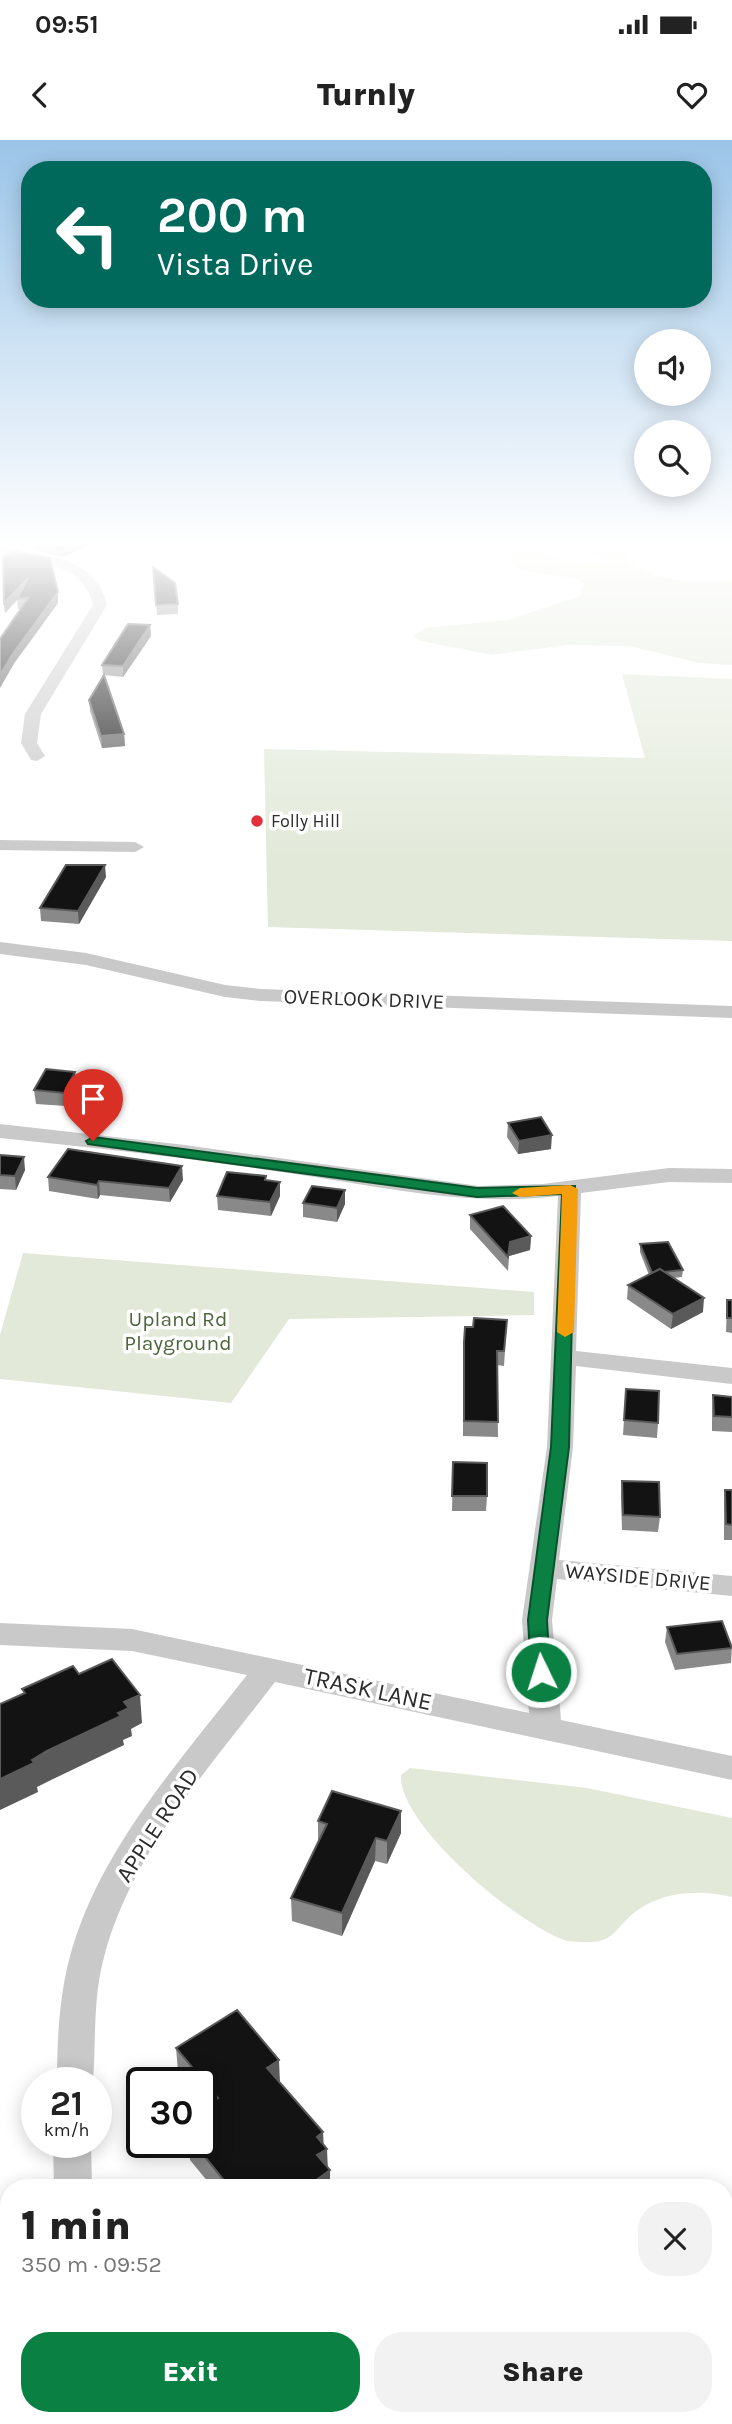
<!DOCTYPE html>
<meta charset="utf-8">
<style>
:root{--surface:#fff;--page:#f2f2f2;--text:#222;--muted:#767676;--accent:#0b8043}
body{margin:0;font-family:Karla,sans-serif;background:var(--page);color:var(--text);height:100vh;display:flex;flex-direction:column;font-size:26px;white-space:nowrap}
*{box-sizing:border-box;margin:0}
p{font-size:23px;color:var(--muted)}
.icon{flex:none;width:38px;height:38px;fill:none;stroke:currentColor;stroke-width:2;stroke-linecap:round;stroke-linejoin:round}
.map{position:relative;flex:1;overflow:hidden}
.panel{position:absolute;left:0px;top:2039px;width:733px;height:247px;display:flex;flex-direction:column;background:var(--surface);border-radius:28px 28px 0 0;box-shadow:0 4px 18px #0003}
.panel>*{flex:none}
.hud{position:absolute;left:21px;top:21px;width:691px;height:147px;border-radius:28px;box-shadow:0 4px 18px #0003;background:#00695c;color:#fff;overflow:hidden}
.controls{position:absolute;left:634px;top:189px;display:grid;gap:14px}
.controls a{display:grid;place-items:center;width:77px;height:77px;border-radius:50%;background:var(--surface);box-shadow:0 4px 18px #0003;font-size:35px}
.speed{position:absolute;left:21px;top:1927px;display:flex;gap:14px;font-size:35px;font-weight:700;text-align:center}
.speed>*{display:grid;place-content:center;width:91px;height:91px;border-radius:50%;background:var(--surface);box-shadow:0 4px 18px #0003;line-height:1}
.speed small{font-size:18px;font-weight:400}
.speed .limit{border:4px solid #111;border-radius:10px;background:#fff;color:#111}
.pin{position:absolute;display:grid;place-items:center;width:60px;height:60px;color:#fff;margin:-72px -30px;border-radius:50% 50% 50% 0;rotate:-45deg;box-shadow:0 0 7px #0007}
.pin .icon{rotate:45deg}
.me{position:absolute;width:77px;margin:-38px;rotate:356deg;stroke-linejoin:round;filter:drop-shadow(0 0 5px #0008)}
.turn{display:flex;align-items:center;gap:24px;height:147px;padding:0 21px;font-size:32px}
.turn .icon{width:91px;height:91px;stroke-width:2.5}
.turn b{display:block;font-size:49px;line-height:60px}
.round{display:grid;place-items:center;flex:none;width:74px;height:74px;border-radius:28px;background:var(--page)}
.head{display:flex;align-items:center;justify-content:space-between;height:119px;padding:0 21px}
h1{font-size:42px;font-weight:800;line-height:52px}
.cta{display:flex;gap:14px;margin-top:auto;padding:14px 21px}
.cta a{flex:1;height:80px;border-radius:28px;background:var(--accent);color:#fff;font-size:28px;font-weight:800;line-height:80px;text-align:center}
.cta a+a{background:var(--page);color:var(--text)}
.status{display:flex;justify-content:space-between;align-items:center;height:49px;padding:0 35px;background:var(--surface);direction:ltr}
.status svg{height:19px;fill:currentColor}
header{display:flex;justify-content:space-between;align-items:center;height:91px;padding:0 21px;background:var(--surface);font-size:32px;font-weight:800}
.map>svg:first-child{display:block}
</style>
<div class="status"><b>09:51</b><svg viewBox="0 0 49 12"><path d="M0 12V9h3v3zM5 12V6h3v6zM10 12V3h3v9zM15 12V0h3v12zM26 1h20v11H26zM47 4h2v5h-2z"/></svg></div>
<header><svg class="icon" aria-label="back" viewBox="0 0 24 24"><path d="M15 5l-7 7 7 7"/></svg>Turnly<svg class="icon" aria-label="heart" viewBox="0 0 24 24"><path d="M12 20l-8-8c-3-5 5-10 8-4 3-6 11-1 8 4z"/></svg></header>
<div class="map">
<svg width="732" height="2284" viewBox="0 0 732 2284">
<rect width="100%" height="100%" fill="#fff"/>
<g fill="#e2e9d9">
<path d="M551,402L624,403L628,408L626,421C660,443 693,443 732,441V525L700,523L629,506L567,505L492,515L421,501L413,496L425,488L508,480L580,456L584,444L577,439L523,431L510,421L516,413C545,404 575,434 604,421L603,416Z"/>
<polygon points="622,534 732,539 732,801 268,787 264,609 645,618"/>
<polygon points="23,1113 534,1152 534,1175 289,1179 231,1263 0,1239 0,1195"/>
<path d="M410,1628L587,1648L732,1678V1757C701,1749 662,1751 635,1772C618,1785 614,1802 590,1802C582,1802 571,1802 564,1800C518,1784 398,1685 401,1635Z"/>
</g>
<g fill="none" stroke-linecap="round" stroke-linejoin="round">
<g fill="#c9c9c9" fill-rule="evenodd">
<path d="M0,408C41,414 98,417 107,465L41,574L37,603L45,616L37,621L31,620L21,603L25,574L93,465C85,423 35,421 0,416Z"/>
<polygon points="0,700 135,702 144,707 135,712 0,710"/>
<polygon points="0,802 86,813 225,845 260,849 732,866 732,878 260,861 225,857 86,825 0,814"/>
<path d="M0,984L185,1005L479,1046L543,1044L669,1028L732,1029V1043L669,1042L581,1053L576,1211L732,1228V1244L576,1226L573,1307L559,1420L732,1436V1456L557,1439L552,1480L561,1580L732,1616V1640L275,1542C211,1626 129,1715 103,1821C93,1860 96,1902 93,1942H57C57,1903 59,1859 69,1820C97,1712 179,1622 247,1535L132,1511L0,1505V1483L132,1489L529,1573L522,1480L547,1307L558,1056C468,1067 383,1047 295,1034C197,1019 98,1008 0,998Z"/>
<polygon points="53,2002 91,2002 92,2048 54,2048"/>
<polygon points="130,2277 176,2277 179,2284 133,2284"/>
</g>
</g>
<g fill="#898989">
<polygon points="34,405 87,406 63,417 34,410"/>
<polygon points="3,416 58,463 15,522 21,469 18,469 17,460 5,473"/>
<polygon points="153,427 178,464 178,474 157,475"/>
<polygon points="150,485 151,496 123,537 104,535 124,594 125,606 102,608 90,571 89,560 103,535 102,525"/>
<polygon points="106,737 79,784 41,781 40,768"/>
<polygon points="75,932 76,945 66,966 36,964 34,950"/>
<polygon points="508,983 551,1009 518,1014 507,997"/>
<polygon points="0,1015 25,1030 16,1050 0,1049"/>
<polygon points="266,1036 266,1040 280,1042 280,1056 271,1076 218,1070 217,1056"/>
<polygon points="48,1037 183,1040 170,1062 100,1055 98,1059 49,1051"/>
<polygon points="345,1050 345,1064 337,1082 303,1077 303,1063"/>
<polygon points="470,1075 531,1096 530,1110 509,1116 508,1131 470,1089"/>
<polygon points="640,1104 683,1130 682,1137 673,1138 703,1172 671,1189 627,1159 628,1145 649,1135 640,1112"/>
<polygon points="727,1160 732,1160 732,1193 726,1192"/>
<polygon points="507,1180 504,1226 497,1225 498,1297 463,1296 463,1216"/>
<polygon points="626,1249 658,1283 657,1298 623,1295"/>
<polygon points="713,1255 732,1257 732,1292 712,1291 712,1270"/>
<polygon points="453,1322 487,1356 486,1371 452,1371"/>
<polygon points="622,1341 660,1377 658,1392 622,1390 621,1356"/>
<polygon points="725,1350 732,1350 732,1400 724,1400 724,1365"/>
<polygon points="667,1487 732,1506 731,1523 675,1530 665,1502"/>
<polygon points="318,1681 401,1693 387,1724 375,1721 342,1796 292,1781 291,1758 318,1702"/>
<polygon points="176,1908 280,1943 323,1992 323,2004 328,2028 330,2030 330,2048 213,2048 190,2020 189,2005 187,2002 201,2002 207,1965 201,1959 201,1942 188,1942 178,1931"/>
</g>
<g fill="#5a5a5a">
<polygon points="83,402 86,402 87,406 63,417 63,412"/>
<polygon points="28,438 17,460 5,473 4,463"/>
<polygon points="58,452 58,463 15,522 0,548 0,535 14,512"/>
<polygon points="150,485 151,496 123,537 123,526"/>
<polygon points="124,594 125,606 102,608 101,596"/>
<polygon points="105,725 106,737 79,784 78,771"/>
<polygon points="75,932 76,945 66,966 64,953"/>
<polygon points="552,995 551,1009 518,1014 519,1001"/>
<polygon points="24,1017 25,1030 16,1050 15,1036"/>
<polygon points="182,1026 183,1040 170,1062 169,1048"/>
<polygon points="99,1041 100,1055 98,1059 97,1045"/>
<polygon points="280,1042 280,1056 271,1076 270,1062"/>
<polygon points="345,1050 345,1064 337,1082 337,1068"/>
<polygon points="531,1096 530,1110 509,1116 508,1131 510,1102"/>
<polygon points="704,1158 703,1172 671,1189 673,1174"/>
<polygon points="140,1555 142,1583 131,1589 132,1596 123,1600 124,1605 51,1640 37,1647 38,1652 0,1670 0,1639 32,1620 118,1573 124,1562"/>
<polygon points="401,1671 401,1693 387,1724 387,1701"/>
<polygon points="376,1698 375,1721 342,1796 342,1773"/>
<polygon points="279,1920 280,1943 267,1928"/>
<polygon points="323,1992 324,2011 327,2009 328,2032 330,2030 330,2048 305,2048 318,2038 317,1997"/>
</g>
<g fill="#131313" stroke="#5a5a5a" stroke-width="2">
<polygon points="40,402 83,402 63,412 34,405"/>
<polygon points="13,411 50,418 58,452 14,512 0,535 0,499 28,458 17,459 28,438 4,463 3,416"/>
<polygon points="153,427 175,443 178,464 156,465"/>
<polygon points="128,484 150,485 123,526 102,525"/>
<polygon points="104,535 124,594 101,596 89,560"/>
<polygon points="66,725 105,725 78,771 40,768"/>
<polygon points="46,929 75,932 64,953 34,950"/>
<polygon points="541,977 552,995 519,1001 508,983"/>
<polygon points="68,1009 182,1026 169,1048 99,1041 97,1045 48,1037"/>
<polygon points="0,1015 24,1017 15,1036 0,1035"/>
<polygon points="227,1032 266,1036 265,1040 280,1042 270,1062 217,1056"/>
<polygon points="312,1046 345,1050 337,1068 303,1063"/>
<polygon points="503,1066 531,1096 510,1102 508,1117 470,1075"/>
<polygon points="668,1102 683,1130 664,1132 660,1129 652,1133 640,1104"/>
<polygon points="660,1129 704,1158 673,1174 628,1145"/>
<rect x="727" y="1160" width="5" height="18"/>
<polygon points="474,1178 507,1180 504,1211 497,1211 498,1282 464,1281 464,1202 465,1187 473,1187"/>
<polygon points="626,1249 659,1251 658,1283 624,1280"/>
<polygon points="713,1255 732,1257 732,1277 714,1276"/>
<polygon points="453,1322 487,1323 487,1356 452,1356"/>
<polygon points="622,1341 659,1342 660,1377 623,1375"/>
<polygon points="725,1350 732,1350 732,1385 726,1384"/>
<polygon points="722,1481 732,1508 677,1514 667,1487"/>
<polygon points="112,1519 140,1555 124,1562 129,1568 118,1573 121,1576 47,1611 32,1620 34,1623 0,1639 0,1564 25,1553 22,1549 73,1526 79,1534"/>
<polygon points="332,1651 401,1671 387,1701 376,1698 342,1773 291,1758 327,1684 318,1681"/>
<polygon points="237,1870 279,1920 267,1928 323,1992 317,1997 327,2009 317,2015 330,2030 305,2048 230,2048 193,2002 201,2002 201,1969 218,1958 176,1908"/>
</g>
<linearGradient id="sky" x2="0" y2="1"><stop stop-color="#9ac4e8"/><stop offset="0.56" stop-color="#fff"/><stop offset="1" stop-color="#fff" stop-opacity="0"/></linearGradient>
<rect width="732" height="722" fill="url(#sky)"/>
<polygon fill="#0b8043" stroke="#07532c" stroke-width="2" points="93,997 477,1048 575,1046 569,1307 547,1480 550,1532 548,1537 534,1537 531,1532 528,1480 551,1307 562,1054 477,1057 88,1004 86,1001"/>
<polygon fill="#f59e0b" points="570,1045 578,1049 574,1192 565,1197 557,1192 562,1054 520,1057 512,1053 520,1048"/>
<circle fill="#e0303b" stroke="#fff" stroke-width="2.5" cx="257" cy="681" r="7"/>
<g text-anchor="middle" stroke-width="7" stroke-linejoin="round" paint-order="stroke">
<g font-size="18" fill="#2c2c2c" stroke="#fff" text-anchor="start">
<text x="271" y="687">Folly Hill</text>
</g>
<g font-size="21" fill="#2c2c2c" stroke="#fff">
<text transform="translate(364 859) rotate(2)" y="7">OVERLOOK DRIVE</text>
<text transform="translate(638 1437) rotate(5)" y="7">WAYSIDE DRIVE</text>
</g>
<g font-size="21" fill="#4e663b" stroke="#fff">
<text x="178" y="1186">Upland Rd<tspan x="178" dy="24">Playground</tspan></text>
</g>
<g font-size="24" fill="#2c2c2c" stroke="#fff">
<text transform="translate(368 1549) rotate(12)" y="8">TRASK LANE</text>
<text transform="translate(157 1685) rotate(-57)" y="8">APPLE ROAD</text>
</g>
</g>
</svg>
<div class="controls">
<a><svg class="icon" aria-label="sound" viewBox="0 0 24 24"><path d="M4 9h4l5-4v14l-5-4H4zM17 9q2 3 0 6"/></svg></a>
<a><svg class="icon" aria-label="search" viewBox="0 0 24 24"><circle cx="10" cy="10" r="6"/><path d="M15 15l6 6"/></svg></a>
</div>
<div class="speed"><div>21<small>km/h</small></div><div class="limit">30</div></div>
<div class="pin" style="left:93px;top:1001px;background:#d93025"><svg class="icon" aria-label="arrive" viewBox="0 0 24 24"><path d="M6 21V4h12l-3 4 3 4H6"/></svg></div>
<svg class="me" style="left:541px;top:1532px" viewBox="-20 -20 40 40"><circle r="17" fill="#0b8043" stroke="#fff" stroke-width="3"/><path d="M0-11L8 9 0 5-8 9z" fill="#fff"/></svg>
<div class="hud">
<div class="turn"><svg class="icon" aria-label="left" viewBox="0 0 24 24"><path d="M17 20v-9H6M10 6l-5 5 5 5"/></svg><div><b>200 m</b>Vista Drive</div></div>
</div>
<section class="panel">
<div class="head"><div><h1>1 min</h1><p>350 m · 09:52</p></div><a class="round"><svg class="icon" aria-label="close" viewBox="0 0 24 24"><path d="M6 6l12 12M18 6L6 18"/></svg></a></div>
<div class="cta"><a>Exit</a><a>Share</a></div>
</section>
</div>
